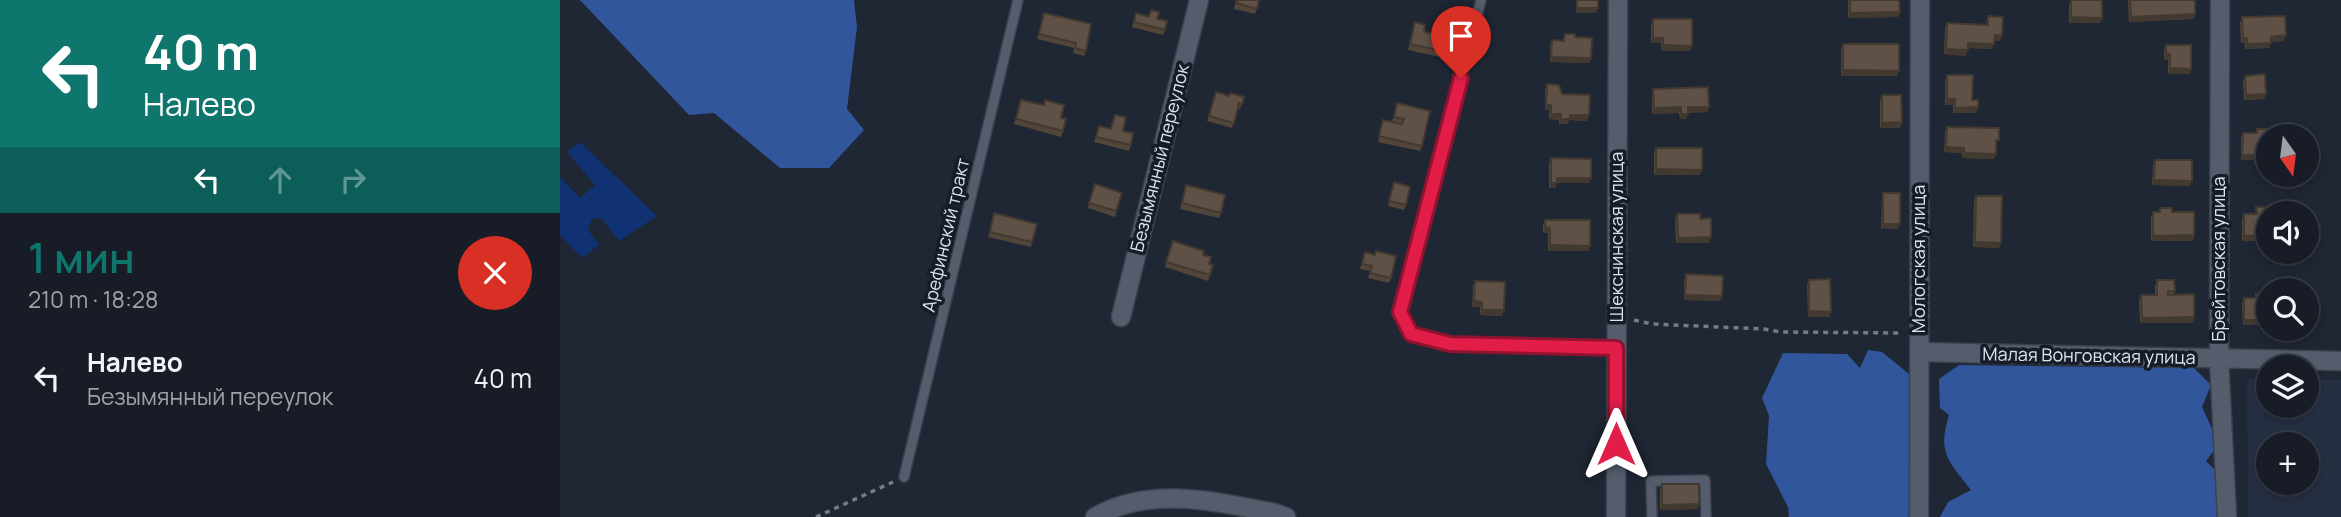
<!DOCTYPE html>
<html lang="ru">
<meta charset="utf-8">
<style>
:root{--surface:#171c27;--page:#242933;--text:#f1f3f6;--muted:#9ea1a7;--line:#363a44;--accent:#0f766e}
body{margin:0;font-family:Manrope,sans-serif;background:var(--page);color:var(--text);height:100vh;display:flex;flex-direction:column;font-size:26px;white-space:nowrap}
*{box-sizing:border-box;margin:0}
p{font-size:23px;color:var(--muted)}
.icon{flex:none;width:38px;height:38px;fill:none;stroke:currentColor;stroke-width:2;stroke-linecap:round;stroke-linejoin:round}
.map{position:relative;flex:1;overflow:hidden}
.details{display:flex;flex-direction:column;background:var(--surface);width:560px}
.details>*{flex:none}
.top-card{background:#0f766e;color:#fff;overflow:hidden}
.needle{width:46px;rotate:166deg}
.fabs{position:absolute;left:1696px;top:124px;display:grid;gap:14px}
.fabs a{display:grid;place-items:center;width:63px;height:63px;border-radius:50%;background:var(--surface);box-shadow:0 4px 10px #0003,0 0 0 2px var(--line);font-size:35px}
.pin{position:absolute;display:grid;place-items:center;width:60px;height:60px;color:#fff;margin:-72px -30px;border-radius:50% 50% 50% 0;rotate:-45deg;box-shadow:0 0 7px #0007}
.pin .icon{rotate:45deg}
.me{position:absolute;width:77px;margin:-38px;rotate:0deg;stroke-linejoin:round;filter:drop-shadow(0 0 5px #0008)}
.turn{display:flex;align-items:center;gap:24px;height:147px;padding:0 28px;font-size:32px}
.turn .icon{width:91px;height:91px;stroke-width:2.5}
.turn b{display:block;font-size:49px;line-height:60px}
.lanes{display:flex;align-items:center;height:66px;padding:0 28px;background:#0003;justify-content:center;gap:35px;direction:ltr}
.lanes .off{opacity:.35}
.round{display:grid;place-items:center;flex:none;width:74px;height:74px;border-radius:37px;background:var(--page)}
.head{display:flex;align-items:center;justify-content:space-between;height:119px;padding:0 28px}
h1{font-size:42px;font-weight:600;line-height:52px;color:var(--accent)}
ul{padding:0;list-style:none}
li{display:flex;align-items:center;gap:21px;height:91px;padding:0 28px}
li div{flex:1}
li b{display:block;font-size:26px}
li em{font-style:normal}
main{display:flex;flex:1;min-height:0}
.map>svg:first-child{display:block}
</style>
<main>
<section class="details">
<div class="top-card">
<div class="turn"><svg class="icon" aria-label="left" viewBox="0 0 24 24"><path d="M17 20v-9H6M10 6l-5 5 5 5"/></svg><div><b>40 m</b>Налево</div></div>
<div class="lanes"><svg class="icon" aria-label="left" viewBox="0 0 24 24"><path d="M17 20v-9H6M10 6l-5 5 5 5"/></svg><svg class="icon off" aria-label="ahead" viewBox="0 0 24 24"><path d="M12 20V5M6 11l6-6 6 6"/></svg><svg class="icon off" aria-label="right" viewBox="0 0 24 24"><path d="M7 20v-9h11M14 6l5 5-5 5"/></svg></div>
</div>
<div class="head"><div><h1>1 мин</h1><p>210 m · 18:28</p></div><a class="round" style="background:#d93025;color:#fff"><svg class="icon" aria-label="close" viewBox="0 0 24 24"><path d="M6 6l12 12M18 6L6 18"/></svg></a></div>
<ul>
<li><svg class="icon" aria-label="left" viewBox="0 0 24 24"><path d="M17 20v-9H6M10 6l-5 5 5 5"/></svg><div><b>Налево</b><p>Безымянный переулок</p></div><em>40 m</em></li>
</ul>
</section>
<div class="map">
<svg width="1781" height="517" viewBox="0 0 1781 517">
<rect width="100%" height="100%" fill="#1f2634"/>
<path fill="#252f42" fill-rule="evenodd" d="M1697,377L1708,378V406H1746L1747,379L1781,380V517H1688L1687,380ZM1708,444H1746V483H1708Z"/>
<polygon fill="#103172" points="20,142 97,216 59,241 41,218 32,219 28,230 39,245 22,258 0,235 0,177 20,198 35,185 7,152"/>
<g fill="#32569b">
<polygon points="20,0 294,0 297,27 287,109 304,130 269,168 220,168 154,113 129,115"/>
<polygon points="1308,350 1322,352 1354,378 1355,517 1229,517 1228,507 1206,464 1209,416 1202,398 1223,353 1287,354 1300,368"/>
<path d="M1399,365L1634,368L1651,385L1642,407L1659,444L1646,461L1660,475L1663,517H1380L1388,502L1411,490C1389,461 1377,454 1389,415L1380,408L1379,379Z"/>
</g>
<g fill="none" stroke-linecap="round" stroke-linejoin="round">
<defs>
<g id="lane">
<polyline points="921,0 840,312 851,334 890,344 1057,348"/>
<polyline points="344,477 458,0"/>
<polyline points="1092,517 1091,481 1145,480 1146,517"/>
</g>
<g id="street">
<polyline points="1660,0 1659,359 1667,517"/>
<polyline points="561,317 639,0"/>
<polyline points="1360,352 1781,361"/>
<path d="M535,517C591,485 656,502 715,513L726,517"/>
<polyline points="1056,517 1058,0"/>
<polyline points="1359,517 1360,0"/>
</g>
</defs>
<use href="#lane" stroke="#3c424d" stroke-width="12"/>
<use href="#street" stroke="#3c424d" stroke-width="21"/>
<g stroke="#757b87" stroke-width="3.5" stroke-dasharray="5 5" stroke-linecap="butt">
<polyline points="1074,320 1092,324 1204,329 1221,332 1342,333"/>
<polyline points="256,517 333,482"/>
</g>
<use href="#lane" stroke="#555d6d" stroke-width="9"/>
<use href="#street" stroke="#555d6d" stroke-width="18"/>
</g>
<g fill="#52463b">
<polygon points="676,0 699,0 695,14 674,9"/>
<polygon points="1288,0 1339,0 1340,12 1338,17 1288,18"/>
<polygon points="1511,0 1542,18 1540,23 1509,23 1509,5"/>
<polygon points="1568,0 1635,0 1634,19 1569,22"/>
<polygon points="591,10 605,30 603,35 572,27 576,13 588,16"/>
<polygon points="484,13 526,51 524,56 513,53 514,48 477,39"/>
<polygon points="1428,16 1440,41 1434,40 1432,49 1408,48 1406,56 1384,54 1385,28 1387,23 1426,24"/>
<polygon points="1682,17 1724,41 1711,42 1709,48 1685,49 1685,43 1681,43 1680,23"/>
<polygon points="1093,19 1130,51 1101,51 1101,43 1091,43 1091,24"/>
<polygon points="855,22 887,52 885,58 848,50"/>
<polygon points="1005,34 1015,37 1031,58 1029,63 990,62 990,45 992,40 1003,40"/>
<polygon points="1283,44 1337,76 1281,76 1281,49"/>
<polygon points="1606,45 1631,69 1629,74 1608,74 1608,60 1604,59 1604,50"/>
<polygon points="1387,75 1412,100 1416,113 1393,113 1393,105 1385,105 1385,80"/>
<polygon points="1685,76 1705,99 1684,100 1683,81"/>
<polygon points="987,84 1002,94 1027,121 1009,120 1008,124 999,124 999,120 989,119 989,110 985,110 985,90"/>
<polygon points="1093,89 1149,107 1147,112 1128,113 1126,119 1120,119 1119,113 1092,114 1092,94"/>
<polygon points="1322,95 1342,122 1340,128 1320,128 1320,101"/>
<polygon points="669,96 684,97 680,109 678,108 672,128 647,121 654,98"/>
<polygon points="461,100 501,118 503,131 501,137 454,124"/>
<polygon points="837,103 862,146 860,151 818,142 823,120 832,122"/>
<polygon points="555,115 571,145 569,151 534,142 539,126 551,129"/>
<polygon points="1387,127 1437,145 1436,145 1434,159 1402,158 1402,153 1384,152 1385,132"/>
<polygon points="1697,129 1723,129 1694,165 1694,160 1681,160 1681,138 1683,133 1696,133"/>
<polygon points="1096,148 1140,175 1094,175 1094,153"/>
<polygon points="991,158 1029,183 997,183 995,188 989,188 989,163"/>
<polygon points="1595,160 1630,186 1592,185 1593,165"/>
<polygon points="834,182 846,205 844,210 828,206"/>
<polygon points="535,184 562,193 555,217 528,208"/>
<polygon points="626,185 661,213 659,218 620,209"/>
<polygon points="1323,193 1338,229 1321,229 1322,198"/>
<polygon points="1416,196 1439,248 1413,247 1414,201"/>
<polygon points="1696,207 1713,214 1682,241 1682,219 1684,214 1695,214"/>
<polygon points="1600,208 1612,212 1634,235 1633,241 1591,241 1591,218 1593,212 1598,212"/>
<polygon points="434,213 472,242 471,247 428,237"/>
<polygon points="1117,214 1140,219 1151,237 1149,243 1116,243 1115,219"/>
<polygon points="985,220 1030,246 1028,251 988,251 988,233 983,233 983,225"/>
<polygon points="613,241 643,255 649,264 653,265 648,281 605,267"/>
<polygon points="805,252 831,278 829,283 808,278 810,271 800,269"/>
<polygon points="1126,274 1162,296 1160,301 1124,300 1124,280"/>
<polygon points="1249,280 1271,312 1269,317 1248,317 1247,285"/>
<polygon points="1597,280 1615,291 1613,295 1634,317 1633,323 1580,323 1579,300 1581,295 1595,295 1595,286"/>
<polygon points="915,281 942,316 920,315 920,307 912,307 913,286"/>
<polygon points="1696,294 1708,294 1708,325 1683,325 1682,303 1684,298 1695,298"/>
<polygon points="1102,484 1139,504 1137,509 1100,510 1100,490"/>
</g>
<g fill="#423930">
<polygon points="1017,8 1038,8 1036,13 1015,13"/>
<polygon points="1340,12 1338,17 1288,18 1290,13"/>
<polygon points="1635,14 1634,19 1569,22 1571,17"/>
<polygon points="1511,17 1542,18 1540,23 1509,23"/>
<polygon points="1435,35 1442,35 1440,41 1433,40"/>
<polygon points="1726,35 1724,41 1709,42 1711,37"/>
<polygon points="1093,38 1103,38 1101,43 1091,43"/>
<polygon points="1683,38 1687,38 1685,43 1681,43"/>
<polygon points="1408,43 1434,44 1432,49 1406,48"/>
<polygon points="1711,43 1709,48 1685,49 1687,44"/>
<polygon points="1103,45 1132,46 1130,51 1101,51"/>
<polygon points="1386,49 1408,50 1406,56 1384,54"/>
<polygon points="1606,54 1610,54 1608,60 1604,59"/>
<polygon points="991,57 1031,58 1029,63 990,62"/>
<polygon points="1610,68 1631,69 1629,74 1608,74"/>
<polygon points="1283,70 1339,71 1337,76 1281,76"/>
<polygon points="1706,94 1705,99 1684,100 1686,95"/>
<polygon points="1387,99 1395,99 1393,105 1385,105"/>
<polygon points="986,105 991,105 989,110 985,110"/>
<polygon points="1121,107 1119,113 1092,114 1094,108"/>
<polygon points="1128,107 1149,107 1147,112 1126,113"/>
<polygon points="1418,107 1416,113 1393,113 1395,108"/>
<polygon points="991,114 1001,114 999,120 989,119"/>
<polygon points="1121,114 1128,114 1126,119 1120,119"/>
<polygon points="1010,115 1029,115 1027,121 1009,120 1008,124 999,124 1001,119"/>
<polygon points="1342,122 1340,128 1320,128 1322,123"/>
<polygon points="1386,147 1404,148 1402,153 1384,152"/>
<polygon points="1404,153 1436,154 1434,159 1402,158"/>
<polygon points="1682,155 1696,155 1694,160 1681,160"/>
<polygon points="1696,160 1708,160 1708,165 1694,165"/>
<polygon points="1096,169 1142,170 1140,175 1094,175"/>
<polygon points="997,178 1031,178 1029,183 997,183 995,188 989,188 991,183"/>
<polygon points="1594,180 1632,181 1630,186 1592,185"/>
<polygon points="1323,224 1340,224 1338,229 1321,229"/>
<polygon points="985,227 990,228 988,233 983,233"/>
<polygon points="1634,235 1633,241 1591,241 1593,236"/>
<polygon points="1708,235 1708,241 1682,241 1684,236"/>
<polygon points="1151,237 1149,243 1116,243 1118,238"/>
<polygon points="1415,242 1441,243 1439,248 1413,247"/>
<polygon points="990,245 1030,246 1028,251 988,251"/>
<polygon points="1125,295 1162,296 1160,301 1124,300"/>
<polygon points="914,301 922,302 920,307 912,307"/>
<polygon points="922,310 944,310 942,316 920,315"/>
<polygon points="1249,311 1271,312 1269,317 1248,317"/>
<polygon points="1634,317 1633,323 1580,323 1582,318"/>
<polygon points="1684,320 1708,320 1708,325 1683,325"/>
<polygon points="1139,504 1137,509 1100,510 1102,505"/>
</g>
<g fill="#5f5145" stroke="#423930" stroke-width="2">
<polygon points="677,0 699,0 697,9 676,3"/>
<rect x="1017" y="0" width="21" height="8"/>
<polygon points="1290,0 1339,0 1340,12 1290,13"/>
<polygon points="1511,0 1542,0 1542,18 1511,17"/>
<polygon points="1570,0 1635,0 1635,14 1571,17"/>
<polygon points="591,10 599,12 597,19 607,21 605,30 574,22 576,13 589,17"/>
<polygon points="484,13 531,24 526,51 515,48 516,43 479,34"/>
<polygon points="1428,16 1443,17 1442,35 1435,35 1434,44 1408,43 1408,50 1386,49 1387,23 1428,25"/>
<polygon points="1725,16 1726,35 1711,37 1711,43 1687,44 1687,38 1683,38 1682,17"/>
<polygon points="1093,19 1132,19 1132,46 1103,45 1103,38 1093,38"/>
<polygon points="855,22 865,25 864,32 890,37 887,52 850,44"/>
<polygon points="1005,34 1015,34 1015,37 1032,38 1031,58 991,57 992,40 1004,41"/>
<polygon points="1283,44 1339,44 1339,71 1283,70"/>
<polygon points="1606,45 1631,45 1631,69 1610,68 1610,54 1606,54"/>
<polygon points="1705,74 1706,94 1686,95 1685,76"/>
<polygon points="1387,75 1413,75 1412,100 1418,100 1418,107 1395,108 1395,99 1387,99"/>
<polygon points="987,84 999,85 1002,94 1030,95 1029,115 1010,115 1010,119 1001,119 1001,114 991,114 991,105 986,105"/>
<polygon points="1148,87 1149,107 1128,107 1128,114 1121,114 1121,107 1094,108 1093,89"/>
<polygon points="656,92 669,96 670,93 684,97 682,104 679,103 674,123 649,116"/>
<polygon points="1322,95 1341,95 1342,122 1322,123"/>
<polygon points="461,100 484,105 485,100 504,105 501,118 506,119 503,131 456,119"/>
<polygon points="837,103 870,111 862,146 819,136 823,120 842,124 844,119 834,117"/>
<polygon points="555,115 566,117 563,131 573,133 571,145 536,137 539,126 551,129"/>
<polygon points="1387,127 1439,128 1439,140 1436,140 1436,154 1404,153 1404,148 1386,147"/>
<polygon points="1697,129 1723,129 1723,136 1708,136 1708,160 1696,160 1696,155 1682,155 1683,133 1697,133"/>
<polygon points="1096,148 1142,148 1142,170 1096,169"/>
<polygon points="991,158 1031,159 1031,178 997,178 997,183 991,183"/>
<polygon points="1595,160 1632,160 1632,181 1594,180"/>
<polygon points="834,182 850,187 846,205 829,201"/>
<polygon points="535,184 562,193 556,211 529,203"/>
<polygon points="626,185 665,195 661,213 622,203"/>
<rect x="1323" y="193" width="17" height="31"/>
<polygon points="1416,196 1442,196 1441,243 1415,242"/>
<polygon points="1696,207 1713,207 1713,214 1708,214 1708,235 1684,236 1684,214 1697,214"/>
<polygon points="1600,208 1612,208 1612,212 1634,212 1634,235 1593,236 1593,212 1600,212"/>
<polygon points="434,213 477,224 472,242 430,232"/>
<polygon points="1117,214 1140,214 1140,219 1151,218 1151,237 1118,238"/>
<polygon points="985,220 1030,220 1030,246 990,245 990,228 985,227"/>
<polygon points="613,241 644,251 643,255 651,257 649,264 653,265 650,275 606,262"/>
<polygon points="816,251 836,256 831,278 810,273 812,266 802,264 805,252 815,255"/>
<polygon points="1126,274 1163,276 1162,296 1125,295"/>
<polygon points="1270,279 1271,312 1249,311 1249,280"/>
<polygon points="1597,280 1614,280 1615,291 1608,291 1608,295 1634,294 1634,317 1582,318 1581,295 1597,295"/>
<polygon points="915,281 945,282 944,310 922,310 922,302 914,301"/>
<polygon points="1696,294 1708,294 1708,320 1684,320 1684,298 1696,298"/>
<polygon points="1102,484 1139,484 1139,504 1102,505"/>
</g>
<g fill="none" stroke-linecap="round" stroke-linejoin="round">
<defs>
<polyline id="route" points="901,78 840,312 851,334 890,344 1056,348 1056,444"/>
</defs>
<use href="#route" stroke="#92132f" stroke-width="18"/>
<use href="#route" stroke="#e11d48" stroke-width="12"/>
</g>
<g text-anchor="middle" stroke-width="7" stroke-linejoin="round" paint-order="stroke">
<g font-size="18" fill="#dee4ed" stroke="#161d29">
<text transform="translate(600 158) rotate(-76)" y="6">Безымянный переулок</text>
<text transform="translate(386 235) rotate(-77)" y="6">Арефинский тракт</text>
<text transform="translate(1057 237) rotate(-90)" y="6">Шекснинская улица</text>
<text transform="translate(1359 259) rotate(-90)" y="6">Мологская улица</text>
<text transform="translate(1659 259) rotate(-90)" y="6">Брейтовская улица</text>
<text transform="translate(1529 356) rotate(1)" y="6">Малая Вонговская улица</text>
</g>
</g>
</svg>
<div class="fabs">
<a><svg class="needle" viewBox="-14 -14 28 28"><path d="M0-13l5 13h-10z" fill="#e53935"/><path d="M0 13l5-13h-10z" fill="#9ea1a7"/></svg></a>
<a><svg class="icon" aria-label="sound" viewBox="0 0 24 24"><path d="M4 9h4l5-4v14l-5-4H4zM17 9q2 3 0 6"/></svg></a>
<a><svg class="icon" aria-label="search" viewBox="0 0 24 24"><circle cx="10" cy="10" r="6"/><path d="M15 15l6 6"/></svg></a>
<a><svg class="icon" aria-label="layers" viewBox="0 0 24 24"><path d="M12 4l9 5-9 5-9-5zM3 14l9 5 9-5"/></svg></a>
<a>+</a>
</div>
<div class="pin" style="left:901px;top:78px;background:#d93025"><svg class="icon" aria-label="arrive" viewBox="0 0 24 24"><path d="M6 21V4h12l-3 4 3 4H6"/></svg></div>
<svg class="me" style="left:1056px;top:444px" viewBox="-20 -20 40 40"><path d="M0-17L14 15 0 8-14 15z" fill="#e11d48" stroke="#fff" stroke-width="4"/></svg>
</div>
</main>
